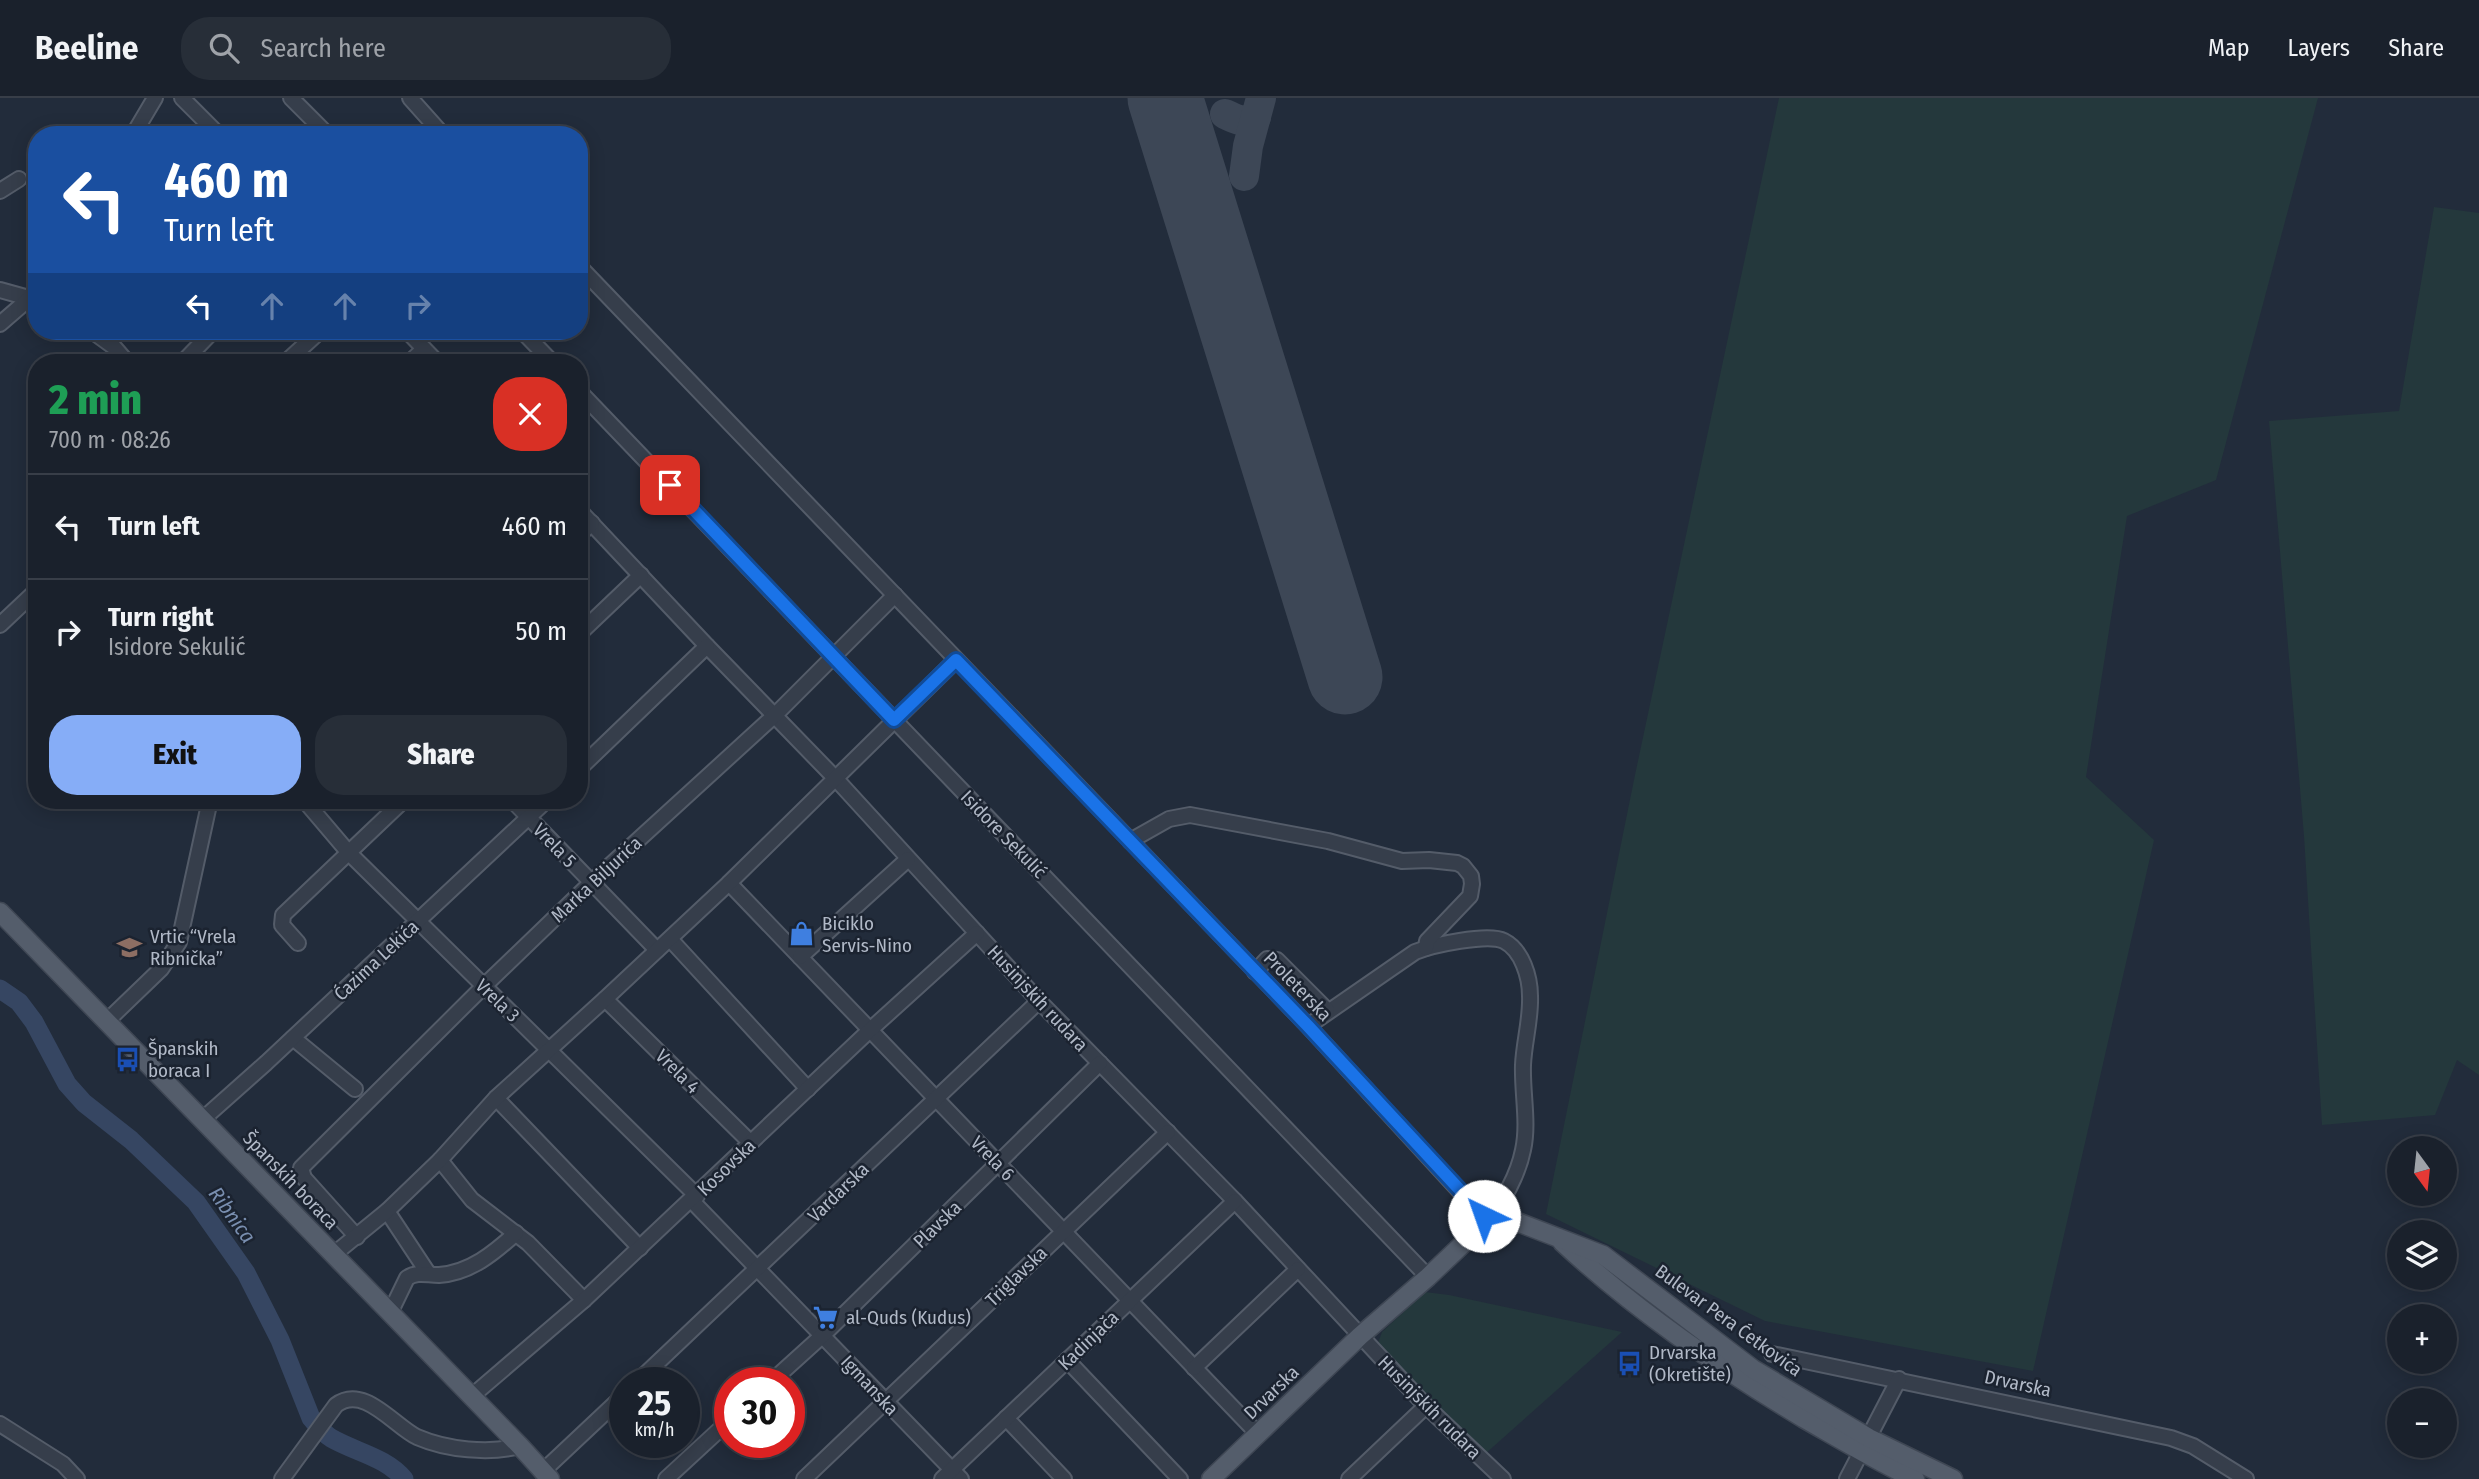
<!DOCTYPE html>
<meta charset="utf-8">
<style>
:root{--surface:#1a212c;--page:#272e38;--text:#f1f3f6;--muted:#9fa3a9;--line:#383e48;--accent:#86adf7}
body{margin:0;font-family:"Fira Sans Condensed",sans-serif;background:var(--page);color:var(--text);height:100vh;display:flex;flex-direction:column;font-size:26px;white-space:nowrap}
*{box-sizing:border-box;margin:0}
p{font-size:23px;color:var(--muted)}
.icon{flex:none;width:38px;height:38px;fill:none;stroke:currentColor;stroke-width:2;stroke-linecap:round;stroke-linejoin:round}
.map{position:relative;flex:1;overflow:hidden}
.sheet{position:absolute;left:28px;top:256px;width:560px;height:455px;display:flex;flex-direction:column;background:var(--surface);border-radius:28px;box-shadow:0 4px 18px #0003,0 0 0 2px var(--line)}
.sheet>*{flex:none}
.top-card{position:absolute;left:28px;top:28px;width:560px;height:214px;border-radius:28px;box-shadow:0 4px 18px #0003,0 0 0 2px var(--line);background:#1a4fa0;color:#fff;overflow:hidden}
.needle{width:46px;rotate:165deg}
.fabs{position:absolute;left:2387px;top:1038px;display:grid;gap:14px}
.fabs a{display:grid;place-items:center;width:70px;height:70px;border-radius:50%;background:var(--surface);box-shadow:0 4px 18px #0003,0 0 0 2px var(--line);font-size:35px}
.speed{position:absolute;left:609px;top:1269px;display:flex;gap:14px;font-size:35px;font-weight:700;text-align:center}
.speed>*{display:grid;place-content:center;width:91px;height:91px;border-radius:50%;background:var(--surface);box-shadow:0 4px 18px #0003,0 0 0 2px var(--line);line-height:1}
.speed small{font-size:18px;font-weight:400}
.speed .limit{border:10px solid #d22;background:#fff;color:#111}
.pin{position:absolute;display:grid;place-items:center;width:60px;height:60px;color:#fff;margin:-30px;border-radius:14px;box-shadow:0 4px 10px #0006}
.me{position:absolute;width:77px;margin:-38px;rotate:318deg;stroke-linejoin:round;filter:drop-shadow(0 0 5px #0008)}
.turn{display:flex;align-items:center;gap:24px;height:147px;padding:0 21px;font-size:32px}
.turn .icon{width:91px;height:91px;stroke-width:2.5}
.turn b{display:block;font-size:49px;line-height:60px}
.lanes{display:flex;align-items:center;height:66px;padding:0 21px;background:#0003;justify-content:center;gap:35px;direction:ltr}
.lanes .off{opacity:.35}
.round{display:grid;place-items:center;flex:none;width:74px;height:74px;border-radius:28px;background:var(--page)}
.overview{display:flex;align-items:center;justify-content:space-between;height:119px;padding:0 21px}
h1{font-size:42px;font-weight:800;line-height:52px;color:#1e9e55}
.action{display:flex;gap:14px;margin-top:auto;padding:14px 21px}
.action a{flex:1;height:80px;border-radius:28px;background:var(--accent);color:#111;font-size:28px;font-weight:800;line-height:80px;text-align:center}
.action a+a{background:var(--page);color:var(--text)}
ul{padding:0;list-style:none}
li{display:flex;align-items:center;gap:21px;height:105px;padding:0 21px;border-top:2px solid var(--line)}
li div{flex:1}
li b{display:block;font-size:26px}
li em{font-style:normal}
header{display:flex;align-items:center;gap:42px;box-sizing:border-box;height:98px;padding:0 35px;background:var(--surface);border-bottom:2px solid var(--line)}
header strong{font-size:33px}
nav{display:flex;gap:38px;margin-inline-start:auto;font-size:24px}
.search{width:490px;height:63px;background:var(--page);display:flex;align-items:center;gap:18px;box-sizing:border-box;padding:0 24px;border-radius:28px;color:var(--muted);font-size:26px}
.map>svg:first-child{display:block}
</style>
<header>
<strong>Beeline</strong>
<div class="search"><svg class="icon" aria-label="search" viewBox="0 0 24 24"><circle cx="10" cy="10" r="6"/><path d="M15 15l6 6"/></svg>Search here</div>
<nav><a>Map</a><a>Layers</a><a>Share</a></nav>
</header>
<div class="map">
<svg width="2479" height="1381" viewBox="0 0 2479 1381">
<rect width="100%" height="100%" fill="#222c3b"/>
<g fill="#24383c">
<polygon points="1779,0 2318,0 2216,382 2127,418 2086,679 2154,742 2033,1273 1765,1223 1546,1116 1635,677"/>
<polygon points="2434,109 2479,115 2479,977 2457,962 2435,1017 2322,1027 2304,738 2269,323 2399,313"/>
<polygon points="1425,1194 1449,1197 1622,1234 1485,1356 1378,1245 1382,1234"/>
</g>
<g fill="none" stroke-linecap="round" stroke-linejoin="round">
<path stroke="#364662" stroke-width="19" d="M0,891L19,904L34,924L67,986L84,1005L131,1042L196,1104L246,1175L280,1242L311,1320C317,1327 323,1335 331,1340C355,1354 386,1359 404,1381"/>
<g stroke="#3d4756" stroke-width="30">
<path d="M1225,16C1237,22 1243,25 1256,19"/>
<polyline points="1244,78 1248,48 1261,0"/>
</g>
<polyline stroke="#3d4756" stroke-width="75" points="1165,0 1345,579"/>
<defs>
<g id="minor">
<polyline points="182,0 219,37"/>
<polyline points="291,0 328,37"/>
<polyline points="410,0 443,37"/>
<polyline points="133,37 155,0"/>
<polyline points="0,93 19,81"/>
<path d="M579,168L1308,928L1487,1123C1503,1104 1518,1077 1523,1052C1529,1025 1522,995 1523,967C1524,944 1531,921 1530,898C1530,879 1522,852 1504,843C1488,835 1432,847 1415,854L1308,928"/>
<polyline points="0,192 36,202"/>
<polyline points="0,226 30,200"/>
<polyline points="92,233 114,249 127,264"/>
<polyline points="407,233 437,264"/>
<polyline points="522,233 552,264"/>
<polyline points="183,264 213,233"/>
<polyline points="286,264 320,233"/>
<polyline points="410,264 424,251"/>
<polyline points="579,293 1428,1179"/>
<polyline points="579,412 707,548 836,681 1039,903 1235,1103 1426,1308 1503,1381"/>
<polyline points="579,437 592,425"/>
<polyline points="0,527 37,492"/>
<polyline points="579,536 641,477"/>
<polyline points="579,671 707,548"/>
<polyline points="304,702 349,755 697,1098"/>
<polyline points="512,702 657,852"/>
<polyline points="1130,743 1169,721 1190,717 1328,743 1402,763 1429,762 1457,765 1463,768 1471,778 1472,786 1470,798 1427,843 1426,850"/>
<polyline points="729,785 1258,1336"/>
<polyline points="670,841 808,991"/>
<polyline points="298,845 282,827 283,817 404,702"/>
<polyline points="800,859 908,761"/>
<polyline points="1255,874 1267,861 1277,862 1327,912"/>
<polyline points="605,901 751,1045"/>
<polyline points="107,923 161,871 179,844 210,702"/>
<polyline points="293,940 355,991"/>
<polyline points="496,1000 640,1150"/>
<polyline points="203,1021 266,965 547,702"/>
<polyline points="440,1062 472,1102 528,1145 584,1202"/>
<polyline points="692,1103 961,1381"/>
<polyline points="387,1113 428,1175"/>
<polyline points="357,1139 304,1080 301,1070 483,889 592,784 775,617 895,497"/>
<polyline points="333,1157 387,1113 440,1062 496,1000 605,901 729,785 956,562"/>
<path d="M390,1215L407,1180C418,1173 426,1177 439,1177C470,1175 494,1155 516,1135"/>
<polyline points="1772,1256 2171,1340 2193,1348 2246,1381"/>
<polyline points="1067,1262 1180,1381"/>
<polyline points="1194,1270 1298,1171"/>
<polyline points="637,1284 1039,903"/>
<polyline points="771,1284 823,1237 1100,965"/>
<polyline points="472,1298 584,1202 870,932 977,835"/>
<polyline points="1006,1320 1064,1381"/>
<polyline points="0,1326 63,1366 77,1381"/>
<polyline points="542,1374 625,1296"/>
<path d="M282,1381L336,1307C364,1286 394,1328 417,1339C447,1352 489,1356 520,1348"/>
<polyline points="666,1381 730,1322"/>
<polyline points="804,1381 1168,1034"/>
<polyline points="942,1381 1235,1103"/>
<polyline points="1349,1381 1426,1308"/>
<polyline points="1847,1381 1899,1281"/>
</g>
<g id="major">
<polyline points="0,814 520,1348 550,1381"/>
<path d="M1562,1144C1635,1212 1718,1269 1803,1320C1840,1341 1876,1363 1915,1381"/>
<polyline points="1211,1381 1360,1238 1428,1179 1487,1123 1497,1118 1507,1120 1603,1157 1753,1271 1869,1340 1953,1381"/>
</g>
</defs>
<use href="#minor" stroke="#545c69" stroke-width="18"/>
<use href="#major" stroke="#3f4754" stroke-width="21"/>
<use href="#minor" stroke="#363e4b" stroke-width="14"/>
<use href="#major" stroke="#545d6b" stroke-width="18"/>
</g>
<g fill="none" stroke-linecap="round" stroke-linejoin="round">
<defs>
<polyline id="route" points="670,387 894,622 956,562 1308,928 1484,1118"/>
</defs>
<use href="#route" stroke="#114b97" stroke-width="18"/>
<use href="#route" stroke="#1a73e8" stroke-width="12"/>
</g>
<defs>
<symbol id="shop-bare" viewBox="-9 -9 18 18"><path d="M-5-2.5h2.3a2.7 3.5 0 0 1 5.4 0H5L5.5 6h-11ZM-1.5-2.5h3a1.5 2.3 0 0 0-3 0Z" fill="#3f7fe0" stroke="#1b2330" stroke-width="2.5" paint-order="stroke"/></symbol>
<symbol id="school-bare" viewBox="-9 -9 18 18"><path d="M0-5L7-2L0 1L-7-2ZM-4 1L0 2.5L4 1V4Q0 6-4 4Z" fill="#8d6e63" stroke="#1b2330" stroke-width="2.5" paint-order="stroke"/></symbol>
<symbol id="bus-bare" viewBox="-9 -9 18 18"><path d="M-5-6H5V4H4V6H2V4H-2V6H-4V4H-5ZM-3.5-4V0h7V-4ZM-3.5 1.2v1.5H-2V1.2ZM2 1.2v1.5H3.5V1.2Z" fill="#1a4fb4" stroke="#1b2330" stroke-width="2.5" paint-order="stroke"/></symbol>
<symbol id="supermarket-bare" viewBox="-9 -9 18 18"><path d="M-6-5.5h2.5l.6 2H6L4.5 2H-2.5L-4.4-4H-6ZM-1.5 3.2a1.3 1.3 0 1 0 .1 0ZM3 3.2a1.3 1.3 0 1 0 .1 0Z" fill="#3f7fe0" stroke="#1b2330" stroke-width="2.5" paint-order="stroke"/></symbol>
</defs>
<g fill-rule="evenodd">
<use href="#shop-bare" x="784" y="818" width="35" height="35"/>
<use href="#school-bare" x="112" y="832" width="35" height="35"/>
<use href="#bus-bare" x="110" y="944" width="35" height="35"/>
<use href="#supermarket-bare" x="808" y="1202" width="35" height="35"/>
<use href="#bus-bare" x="1612" y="1248" width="35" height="35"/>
</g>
<g text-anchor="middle" stroke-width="5" stroke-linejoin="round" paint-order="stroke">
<g font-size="19" fill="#b1b9c7" stroke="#1b2330">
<text transform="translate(1004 736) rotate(46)" y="7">Isidore Sekulić</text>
<text transform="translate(555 747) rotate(46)" y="7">Vrela 5</text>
<text transform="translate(596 781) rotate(-43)" y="7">Marka Biljurića</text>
<text transform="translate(376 862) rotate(-43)" y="7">Ćazima Lekića</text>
<text transform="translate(1298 888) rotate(46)" y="7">Proleterska</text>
<text transform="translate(1038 900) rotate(47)" y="7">Husinjskih rudara</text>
<text transform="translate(498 902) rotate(44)" y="7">Vrela 3</text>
<text transform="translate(678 973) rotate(45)" y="7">Vrela 4</text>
<text transform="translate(993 1060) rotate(46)" y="7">Vrela 6</text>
<text transform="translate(726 1069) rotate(-44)" y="7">Kosovska</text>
<text transform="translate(291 1082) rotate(46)" y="7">Španskih boraca</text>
<text transform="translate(838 1094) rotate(-44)" y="7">Vardarska</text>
<text transform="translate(937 1126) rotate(-44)" y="7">Plavska</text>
<text transform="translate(1016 1178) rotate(-44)" y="7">Triglavska</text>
<text transform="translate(1729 1222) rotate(36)" y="7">Bulevar Pera Ćetkovića</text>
<text transform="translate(1088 1242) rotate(-44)" y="7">Kadinjača</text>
<text transform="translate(2018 1285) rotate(12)" y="7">Drvarska</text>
<text transform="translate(870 1287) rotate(47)" y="7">Igmanska</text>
<text transform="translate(1271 1294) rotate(-44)" y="7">Drvarska</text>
<text transform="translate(1430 1309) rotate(45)" y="7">Husinjskih rudara</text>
</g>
<g font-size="19" fill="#b1b9c7" stroke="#1b2330" text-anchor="start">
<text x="822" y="832">Biciklo<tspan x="822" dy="22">Servis-Nino</tspan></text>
<text x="150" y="845">Vrtic “Vrela<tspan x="150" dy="22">Ribnička”</tspan></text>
<text x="148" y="957">Španskih<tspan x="148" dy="22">boraca I</tspan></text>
<text x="846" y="1226">al-Quds (Kudus)</text>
<text x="1649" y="1261">Drvarska<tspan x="1649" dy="22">(Okretište)</tspan></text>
</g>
<g font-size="21" font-style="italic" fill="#798eaf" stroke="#1b2330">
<text transform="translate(232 1117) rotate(54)" y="7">Ribnica</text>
</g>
</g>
</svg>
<div class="fabs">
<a><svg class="needle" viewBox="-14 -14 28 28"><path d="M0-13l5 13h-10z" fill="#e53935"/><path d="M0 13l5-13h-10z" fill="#9fa3a9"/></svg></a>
<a><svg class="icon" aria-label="layers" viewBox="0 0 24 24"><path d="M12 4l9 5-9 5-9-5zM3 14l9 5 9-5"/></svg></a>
<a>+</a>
<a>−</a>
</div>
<div class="speed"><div>25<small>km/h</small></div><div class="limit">30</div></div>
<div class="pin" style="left:670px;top:387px;background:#d93025"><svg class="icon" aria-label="arrive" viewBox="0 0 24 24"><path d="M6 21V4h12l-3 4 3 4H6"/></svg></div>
<svg class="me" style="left:1484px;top:1118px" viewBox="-20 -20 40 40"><circle r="19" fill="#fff"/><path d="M0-13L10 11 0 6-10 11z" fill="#1a73e8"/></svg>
<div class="top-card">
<div class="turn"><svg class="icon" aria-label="left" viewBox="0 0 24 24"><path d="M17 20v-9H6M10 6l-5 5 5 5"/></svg><div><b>460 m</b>Turn left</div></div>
<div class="lanes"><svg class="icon" aria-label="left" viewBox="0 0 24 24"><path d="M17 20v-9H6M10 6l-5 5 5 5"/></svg><svg class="icon off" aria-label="ahead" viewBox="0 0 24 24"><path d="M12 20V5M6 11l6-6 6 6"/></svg><svg class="icon off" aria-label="ahead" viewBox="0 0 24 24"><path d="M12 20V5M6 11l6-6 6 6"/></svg><svg class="icon off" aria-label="right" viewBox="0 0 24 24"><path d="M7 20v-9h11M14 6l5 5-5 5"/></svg></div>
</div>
<section class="sheet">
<div class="overview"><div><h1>2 min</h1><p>700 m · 08:26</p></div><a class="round" style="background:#d93025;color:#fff"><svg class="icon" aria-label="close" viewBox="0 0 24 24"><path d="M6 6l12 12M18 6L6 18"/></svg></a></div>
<ul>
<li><svg class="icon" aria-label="left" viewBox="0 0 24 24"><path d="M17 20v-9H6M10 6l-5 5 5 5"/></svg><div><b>Turn left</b></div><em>460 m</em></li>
<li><svg class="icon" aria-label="right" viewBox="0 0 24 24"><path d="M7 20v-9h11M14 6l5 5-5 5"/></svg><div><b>Turn right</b><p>Isidore Sekulić</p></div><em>50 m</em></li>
</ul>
<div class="action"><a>Exit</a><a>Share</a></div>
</section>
</div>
